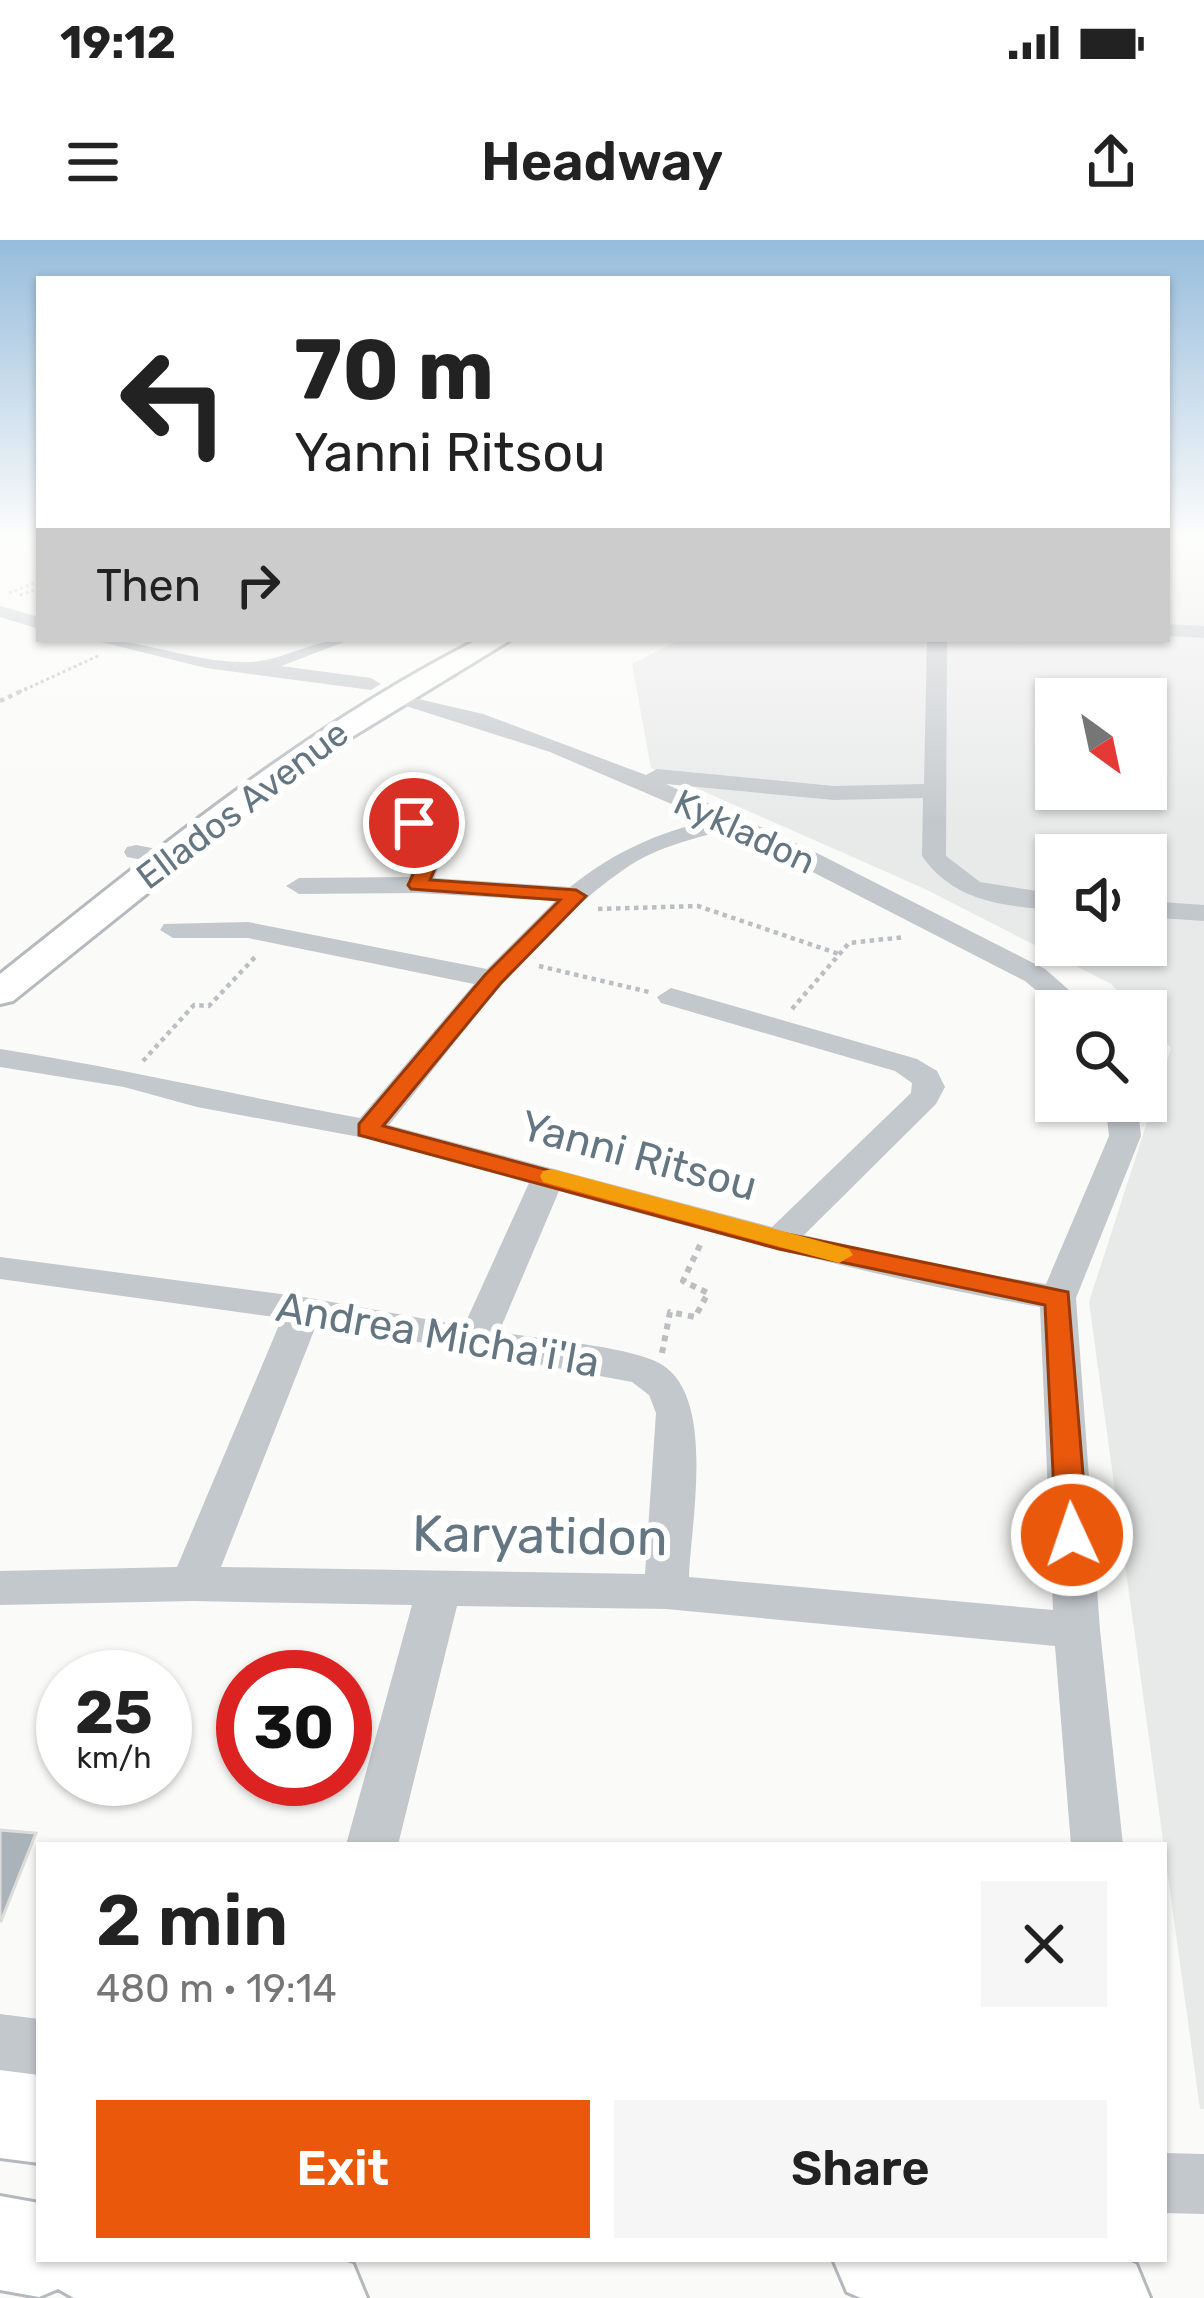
<!DOCTYPE html>
<meta charset="utf-8">
<style>
:root{--surface:#fff;--page:#f6f6f6;--text:#222;--muted:#767676;--accent:#ea580c}
body{margin:0;font-family:Rubik,sans-serif;background:var(--page);color:var(--text);height:100vh;display:flex;flex-direction:column;font-size:45px;white-space:nowrap}
*{box-sizing:border-box;margin:0}
p{font-size:39px;color:var(--muted)}
.icon{flex:none;width:66px;height:66px;fill:none;stroke:currentColor;stroke-width:2;stroke-linecap:round;stroke-linejoin:round}
.map{position:relative;flex:1;overflow:hidden}
.drawer{position:absolute;left:36px;top:1602px;width:1131px;height:420px;display:flex;flex-direction:column;background:var(--surface);border-radius:0px;box-shadow:0 3px 9px #0004}
.drawer>*{flex:none}
.top-card{position:absolute;left:36px;top:36px;width:1134px;height:366px;border-radius:0px;box-shadow:0 3px 9px #0004;background:#fff;color:var(--text);overflow:hidden}
.needle{width:78px;rotate:147deg}
.buttons{position:absolute;left:1035px;top:438px;display:grid;gap:24px}
.buttons a{display:grid;place-items:center;width:132px;height:132px;border-radius:0px;background:var(--surface);box-shadow:0 3px 9px #0004;font-size:60px}
.speed{position:absolute;left:36px;top:1410px;display:flex;gap:24px;font-size:60px;font-weight:700;text-align:center}
.speed>*{display:grid;place-content:center;width:156px;height:156px;border-radius:50%;background:var(--surface);box-shadow:0 3px 9px #0004;line-height:1}
.speed small{font-size:30px;font-weight:400}
.speed .limit{border:18px solid #d22;background:#fff;color:#111}
.pin{position:absolute;display:grid;place-items:center;width:102px;height:102px;color:#fff;margin:-51px;border:6px solid #fff;border-radius:50%;box-shadow:0 3px 12px #0007}
.me{position:absolute;width:132px;margin:-66px;rotate:357deg;stroke-linejoin:round;filter:drop-shadow(0 0 9px #0008)}
.turn{display:flex;align-items:center;gap:42px;height:252px;padding:0 60px;font-size:54px}
.turn .icon{width:156px;height:156px;stroke-width:2.5}
.turn b{display:block;font-size:84px;line-height:102px}
.then{display:flex;align-items:center;height:114px;padding:0 60px;background:#0003;gap:24px;font-size:45px}
.round{display:grid;place-items:center;flex:none;width:126px;height:126px;border-radius:0px;background:var(--page)}
.head{display:flex;align-items:center;justify-content:space-between;height:204px;padding:0 60px}
h1{font-size:72px;font-weight:600;line-height:90px}
.button{display:flex;gap:24px;margin-top:auto;padding:24px 60px}
.button a{flex:1;height:138px;border-radius:0px;background:var(--accent);color:#fff;font-size:48px;font-weight:600;line-height:138px;text-align:center}
.button a+a{background:var(--page);color:var(--text)}
.status{display:flex;justify-content:space-between;align-items:center;height:84px;padding:0 60px;background:var(--surface);direction:ltr}
.status svg{height:33px;fill:currentColor}
header{display:flex;justify-content:space-between;align-items:center;height:156px;padding:0 60px;background:var(--surface);font-size:54px;font-weight:600}
.map>svg:first-child{display:block}
</style>
<div class="status"><b>19:12</b><svg viewBox="0 0 49 12"><path d="M0 12V9h3v3zM5 12V6h3v6zM10 12V3h3v9zM15 12V0h3v12zM26 1h20v11H26zM47 4h2v5h-2z"/></svg></div>
<header><svg class="icon" aria-label="menu" viewBox="0 0 24 24"><path d="M4 6h16M4 12h16M4 18h16"/></svg>Headway<svg class="icon" aria-label="share" viewBox="0 0 24 24"><path d="M12 15V3M7 8l5-5 5 5M5 13v7h14v-7"/></svg></header>
<div class="map">
<svg width="1204" height="2058" viewBox="0 0 1204 2058">
<rect width="100%" height="100%" fill="#fafaf8"/>
<path fill="#e8e9e9" fill-rule="evenodd" d="M1167,296H1204V1869H1200L1089,1062L1171,808L1146,781V771H1136L1111,744L925,649L651,528L632,424L681,399H1167ZM1056,459H1146V549H1056ZM1056,615H1146V705H1056Z"/>
<polygon fill="#aab3b9" stroke="#dcdcda" stroke-width="3" points="0,1590 36,1593 1,1681 0,1681"/>
<g fill="none" stroke-linecap="round" stroke-linejoin="round">
<defs>
<path id="major" d="M479,399H512L311,522L13,761L0,764V734C154,612 303,488 479,399Z"/>
<g id="highway">
<polygon points="0,1830 39,1835 39,1923 0,1918"/>
<polygon points="0,1956 39,1963 39,2019 340,2019 353,2024 367,2058 74,2058 58,2049 39,2057 0,2050"/>
<polygon points="833,2019 1123,2019 1136,2024 1150,2058 861,2058 847,2052"/>
</g>
</defs>
<use href="#major" stroke="#b5babe" stroke-width="6"/>
<use href="#highway" stroke="#b4b9bd" stroke-width="6"/>
<g stroke="#bbbfc2" stroke-width="3" stroke-dasharray="3 3" stroke-linecap="butt">
<polyline points="9,353 39,341"/>
<polyline points="20,355 39,349"/>
<polyline points="19,452 98,416"/>
</g>
<g stroke="#bbbfc2" stroke-width="4.5" stroke-dasharray="4.5 4.5" stroke-linecap="butt">
<polyline points="0,461 26,449"/>
<polyline points="598,669 698,666 839,714"/>
<polyline points="539,726 649,752"/>
<polyline points="792,769 849,703 905,697"/>
<polyline points="143,821 194,765 209,766 257,715"/>
</g>
<polyline stroke="#bbbfc2" stroke-width="6" stroke-dasharray="6 6" stroke-linecap="butt" points="662,1113 670,1072 695,1077 708,1053 683,1041 702,1001"/>
<g fill="#c3c8cc" fill-rule="evenodd">
<polygon points="30,296 39,296 39,302"/>
<polygon points="0,366 39,377 39,389 0,377"/>
<polygon points="1167,384 1204,386 1204,398 1167,396"/>
<path d="M89,399C144,399 196,424 250,422C283,421 312,399 352,399L281,426L371,438L381,444L371,450L206,428Z"/>
<path d="M927,399H947L946,616L980,642L1056,654V670C1003,666 954,662 922,616L923,558L834,560L666,544L809,609L1045,729L1093,771H1060L1025,741L729,589C693,599 656,607 626,628C534,691 459,799 389,885L772,987L911,853L912,843L895,831L661,763L657,757L671,748L917,819L937,831L945,847L936,864L804,995L941,1027L1046,1044L1109,896L1105,861H1137L1141,896L1076,1058L1100,1390L1123,1605H1071L1055,1406L666,1369L457,1366L398,1605H346L412,1365L192,1361L0,1365V1331L177,1327L282,1078L0,1039V1017L304,1057L464,1086L529,943L365,898L197,867L124,847L0,827V809C121,828 239,856 360,878L474,744L248,698H173L160,690L164,684L248,682L487,729L555,661L418,653L299,654L286,646L299,638L409,637L414,624L389,542L400,535L411,542L440,624L434,638L570,647C614,612 655,594 709,580L550,512L384,459V451L483,474L646,535L657,529L834,546L924,544ZM559,951C718,995 877,1038 1040,1067L1053,1370L689,1337C691,1279 718,1148 655,1121C617,1105 543,1100 499,1092ZM317,1083L632,1142L649,1155L656,1173L645,1334L221,1327Z"/>
<polygon points="136,605 178,613 181,618 169,625 127,617 124,612 127,607"/>
<polygon points="1146,661 1204,665 1204,681 1146,677"/>
<polygon points="0,1774 39,1779 39,1835 0,1830"/>
<polygon points="1164,1913 1204,1914 1204,1974 1164,1973"/>
</g>
<use href="#major" fill="#fff" fill-rule="evenodd"/>
<use href="#highway" fill="#fff" fill-rule="evenodd"/>
</g>
<linearGradient id="sky" x2="0" y2="1"><stop stop-color="#96bcdc"/><stop offset="0.51" stop-color="#fdfdfc"/><stop offset="1" stop-color="#fdfdfc" stop-opacity="0"/></linearGradient>
<rect width="1204" height="584" fill="url(#sky)"/>
<polygon fill="#ea580c" stroke="#983908" stroke-width="3" points="414,577 423,583 437,624 430,640 576,650 586,656 500,744 383,886 782,993 1068,1052 1088,1295 1083,1304 1072,1308 1060,1304 1056,1295 1045,1065 779,1009 359,895 359,884 485,735 560,660 411,649 408,645 418,624 405,583"/>
<polygon fill="#f59e0b" points="552,929 849,1009 853,1015 839,1023 543,942 540,936 543,931"/>
<g text-anchor="middle" stroke-width="12" stroke-linejoin="round" paint-order="stroke">
<g font-size="36" fill="#657683" stroke="#fff">
<text transform="translate(242 564) rotate(-37)" y="13">Ellados Avenue</text>
<text transform="translate(745 591) rotate(25)" y="13">Kykladon</text>
</g>
<g font-size="42" fill="#657683" stroke="#fff">
<text transform="translate(639 915) rotate(15)" y="15">Yanni Ritsou</text>
<text transform="translate(438 1094) rotate(10)" y="15">Andrea Micha'i'la</text>
</g>
<g font-size="51" fill="#657683" stroke="#fff">
<text transform="translate(540 1295) rotate(1)" y="18">Karyatidon</text>
</g>
</g>
</svg>
<div class="buttons">
<a><svg class="needle" viewBox="-14 -14 28 28"><path d="M0-13l5 13h-10z" fill="#e53935"/><path d="M0 13l5-13h-10z" fill="#767676"/></svg></a>
<a><svg class="icon" aria-label="sound" viewBox="0 0 24 24"><path d="M4 9h4l5-4v14l-5-4H4zM17 9q2 3 0 6"/></svg></a>
<a><svg class="icon" aria-label="search" viewBox="0 0 24 24"><circle cx="10" cy="10" r="6"/><path d="M15 15l6 6"/></svg></a>
</div>
<div class="speed"><div>25<small>km/h</small></div><div class="limit">30</div></div>
<div class="pin" style="left:414px;top:583px;background:#d93025"><svg class="icon" aria-label="arrive" viewBox="0 0 24 24"><path d="M6 21V4h12l-3 4 3 4H6"/></svg></div>
<svg class="me" style="left:1072px;top:1295px" viewBox="-20 -20 40 40"><circle r="17" fill="#ea580c" stroke="#fff" stroke-width="3"/><path d="M0-11L8 9 0 5-8 9z" fill="#fff"/></svg>
<div class="top-card">
<div class="turn"><svg class="icon" aria-label="left" viewBox="0 0 24 24"><path d="M17 20v-9H6M10 6l-5 5 5 5"/></svg><div><b>70 m</b>Yanni Ritsou</div></div>
<div class="then">Then<svg class="icon" aria-label="right" viewBox="0 0 24 24"><path d="M7 20v-9h11M14 6l5 5-5 5"/></svg></div>
</div>
<section class="drawer">
<div class="head"><div><h1>2 min</h1><p>480 m · 19:14</p></div><a class="round"><svg class="icon" aria-label="close" viewBox="0 0 24 24"><path d="M6 6l12 12M18 6L6 18"/></svg></a></div>
<div class="button"><a>Exit</a><a>Share</a></div>
</section>
</div>
